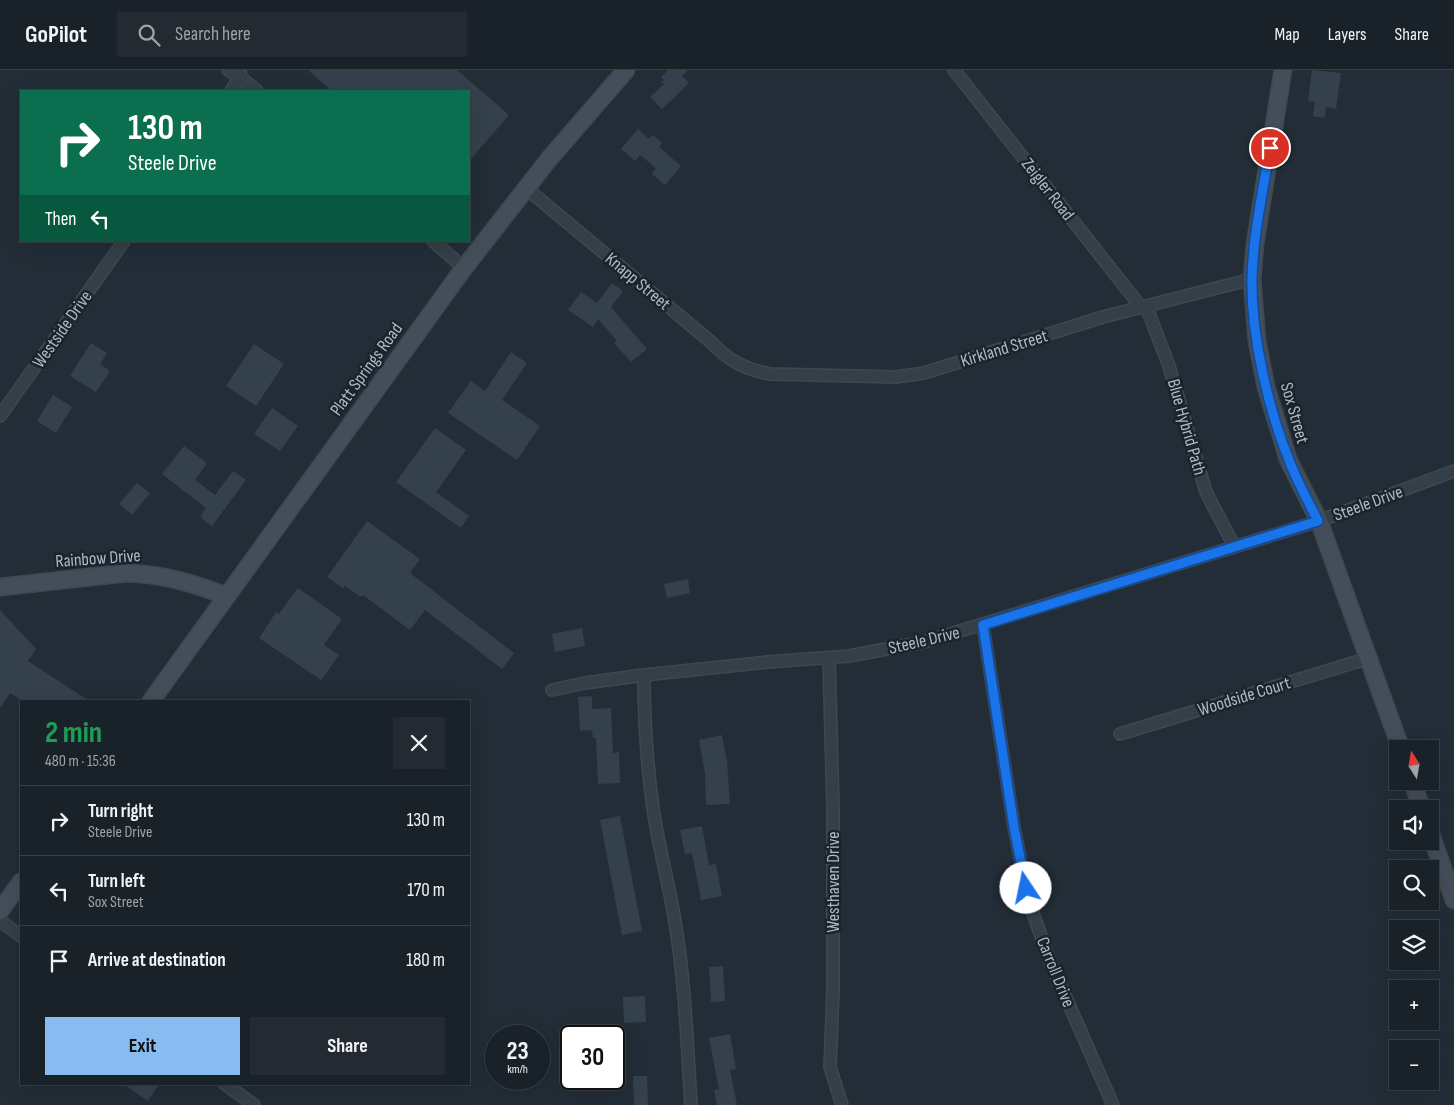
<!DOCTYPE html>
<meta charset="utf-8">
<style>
:root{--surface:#1a2229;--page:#232a31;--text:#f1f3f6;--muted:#9fa4a8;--line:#383f46;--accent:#88bbf0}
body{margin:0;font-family:"Sofia Sans Condensed",sans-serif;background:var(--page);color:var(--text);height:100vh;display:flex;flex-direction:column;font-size:19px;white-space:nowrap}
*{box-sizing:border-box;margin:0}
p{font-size:16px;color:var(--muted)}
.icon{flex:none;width:28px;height:28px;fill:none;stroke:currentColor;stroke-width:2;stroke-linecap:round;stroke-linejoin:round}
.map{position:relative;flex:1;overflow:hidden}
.side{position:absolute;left:20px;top:630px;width:450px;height:385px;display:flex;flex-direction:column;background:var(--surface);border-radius:0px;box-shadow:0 5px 20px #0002,0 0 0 1px var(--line)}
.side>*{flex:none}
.hud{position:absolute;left:20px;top:20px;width:450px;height:152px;border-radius:0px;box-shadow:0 5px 20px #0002,0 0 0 1px var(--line);background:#0b6e4f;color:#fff;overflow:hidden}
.needle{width:32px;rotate:349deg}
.controls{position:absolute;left:1389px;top:670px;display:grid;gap:10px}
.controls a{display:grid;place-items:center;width:50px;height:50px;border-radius:0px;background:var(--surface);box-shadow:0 5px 20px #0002,0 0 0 1px var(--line);font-size:25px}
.speed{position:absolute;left:485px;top:955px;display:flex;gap:10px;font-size:25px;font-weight:700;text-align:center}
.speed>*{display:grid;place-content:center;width:65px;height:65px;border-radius:50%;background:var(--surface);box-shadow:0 5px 20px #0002,0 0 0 1px var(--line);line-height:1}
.speed small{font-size:12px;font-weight:400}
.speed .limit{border:2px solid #111;border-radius:8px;background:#fff;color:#111}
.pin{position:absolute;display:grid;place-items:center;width:42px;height:42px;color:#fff;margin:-21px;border:2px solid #fff;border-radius:50%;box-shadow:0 1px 5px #0007}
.me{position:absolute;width:55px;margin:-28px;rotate:349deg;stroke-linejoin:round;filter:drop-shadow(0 0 4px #0008)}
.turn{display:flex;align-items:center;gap:18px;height:105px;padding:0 25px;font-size:22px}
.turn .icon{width:65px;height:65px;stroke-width:2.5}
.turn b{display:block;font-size:35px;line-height:42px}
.then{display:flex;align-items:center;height:48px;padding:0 25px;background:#0003;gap:10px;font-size:19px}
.round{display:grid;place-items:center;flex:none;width:52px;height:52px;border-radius:0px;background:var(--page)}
.headline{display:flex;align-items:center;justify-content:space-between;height:85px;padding:0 25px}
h1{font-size:30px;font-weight:700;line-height:38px;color:#1e9e55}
.button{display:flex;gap:10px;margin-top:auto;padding:10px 25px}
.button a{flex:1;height:58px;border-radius:0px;background:var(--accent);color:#111;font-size:20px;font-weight:700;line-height:58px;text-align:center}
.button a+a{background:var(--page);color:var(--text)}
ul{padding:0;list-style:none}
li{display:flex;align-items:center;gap:15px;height:70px;padding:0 25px;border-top:1px solid var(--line)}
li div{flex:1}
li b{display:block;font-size:19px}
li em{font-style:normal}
header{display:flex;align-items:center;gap:30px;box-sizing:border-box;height:70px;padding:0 25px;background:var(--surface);border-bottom:1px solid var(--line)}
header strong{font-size:24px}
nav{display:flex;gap:28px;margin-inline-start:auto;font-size:18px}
.search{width:350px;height:45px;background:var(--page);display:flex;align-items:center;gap:12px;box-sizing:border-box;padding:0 18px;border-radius:0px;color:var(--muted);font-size:19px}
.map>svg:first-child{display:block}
</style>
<header>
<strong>GoPilot</strong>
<div class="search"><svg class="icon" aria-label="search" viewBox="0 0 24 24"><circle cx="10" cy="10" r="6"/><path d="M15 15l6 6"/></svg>Search here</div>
<nav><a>Map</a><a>Layers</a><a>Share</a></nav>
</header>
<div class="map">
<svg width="1454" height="1035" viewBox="0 0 1454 1035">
<rect width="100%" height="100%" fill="#222d37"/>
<g fill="#34414d">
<polygon points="308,0 457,0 509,45 469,91 469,21 332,21"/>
<polygon points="668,0 688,0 682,6 689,13 662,39 650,27 664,14 661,12 664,10 661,7"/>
<polygon points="1312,0 1341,3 1336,39 1326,37 1325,48 1313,46 1315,32 1308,31"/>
<polygon points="638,59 649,69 653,65 662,73 659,77 681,96 665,115 652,104 656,98 640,85 635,91 621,79"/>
<polygon points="612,213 623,221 611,237 647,279 631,292 614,273 617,271 598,249 593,257 568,240 581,222 597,233"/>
<polygon points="91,273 107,283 100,294 110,301 96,322 70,306"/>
<polygon points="254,274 284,294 256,336 226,316"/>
<polygon points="511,282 527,293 502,330 540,356 517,390 448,343 471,311 485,321"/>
<polygon points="53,325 72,337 56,363 37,351"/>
<polygon points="272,338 298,356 280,381 254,364"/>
<polygon points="435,358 466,380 436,422 469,446 461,458 396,412"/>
<polygon points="184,376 207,393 195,410 215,425 233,401 246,410 212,456 200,447 206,438 162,404"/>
<polygon points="137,413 150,423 132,445 119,434"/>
<polygon points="367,451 420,489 410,503 514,583 502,599 425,540 410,560 363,525 361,527 345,516 343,518 327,507"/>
<polygon points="688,509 690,523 667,528 664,514"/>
<polygon points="298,518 342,549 324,575 339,585 321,610 259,568 276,542 279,544"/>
<polygon points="0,540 36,579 28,591 89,631 22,631 10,623 0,638"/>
<polygon points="582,558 585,576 555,582 552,564"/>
<polygon points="592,626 592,639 611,638 613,683 619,682 620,713 598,714 596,668 593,668 592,660 580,661 578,627"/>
<polygon points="722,665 727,691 730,734 706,735 705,708 706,708 699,670"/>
<polygon points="620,746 642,861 622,865 600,750"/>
<polygon points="702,756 709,795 716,794 722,826 701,830 692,783 685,784 680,760"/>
<polygon points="723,896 725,931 711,932 709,897"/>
<polygon points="645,926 646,952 624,953 623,927"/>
<polygon points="730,964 736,999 730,1000 737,1035 717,1035 714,1020 719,1019 709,968"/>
<polygon points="633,1006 647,1006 648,1035 634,1035"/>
<polygon points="123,1014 159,1014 148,1031"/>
</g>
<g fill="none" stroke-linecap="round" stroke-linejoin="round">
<defs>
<g id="street">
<polyline points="228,0 240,7 257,21"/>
<polyline points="954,0 1141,237"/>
<polyline points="231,21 240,7 240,2"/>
<path d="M526,118L711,272C729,291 744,299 770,304L896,307L924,303L1103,247L1252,209"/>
<polyline points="433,171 464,198"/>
<polyline points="1146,236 1169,296 1206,422 1234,476"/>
<polyline points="0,346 124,171"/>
<polyline points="983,555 1014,757 1026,818 1034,846 1049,889 1113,1035"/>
<polyline points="829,588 833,738 833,921 830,997 842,1035"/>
<path d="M644,605C644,649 647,694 653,738C658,774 668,810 674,846C685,908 687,972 691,1035"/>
<polyline points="552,620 585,613 644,605 768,592 849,586 924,572 1319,451 1454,401"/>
<polyline points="1120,664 1369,588"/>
<polyline points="0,851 21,866"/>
<polyline points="225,1014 254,1035"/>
</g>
<g id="secondary">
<polyline points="1283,0 1255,174 1252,209 1257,271 1266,317 1288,389 1319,451 1401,679"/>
<path d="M0,517L126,503C162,504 193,513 226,526"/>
<polyline points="151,631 464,198 549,89 626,0"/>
<polyline points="1412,711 1422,739"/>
<polyline points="1430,762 1454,830"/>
<polyline points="0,841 21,812"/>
</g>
</defs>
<use href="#street" stroke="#3f4851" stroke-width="14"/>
<use href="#secondary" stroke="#3f4851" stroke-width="19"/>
<use href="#street" stroke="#353f47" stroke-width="11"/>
<use href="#secondary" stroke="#444e5a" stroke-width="16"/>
</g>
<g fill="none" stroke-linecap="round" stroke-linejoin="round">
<defs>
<path id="route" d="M1026,818L1014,757L983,555L1318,451C1308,431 1297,411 1289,390C1268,338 1251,265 1252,209C1253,165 1263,121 1270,78"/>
</defs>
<use href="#route" stroke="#114b97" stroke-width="12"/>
<use href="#route" stroke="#1a73e8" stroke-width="9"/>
</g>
<g text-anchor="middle" stroke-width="5" stroke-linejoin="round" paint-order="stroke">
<g font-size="18" fill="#b0bac4" stroke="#1b242c">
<text transform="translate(1048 119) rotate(52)" y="6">Zeigler Road</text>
<text transform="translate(638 211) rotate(40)" y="6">Knapp Street</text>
<text transform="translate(62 259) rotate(-55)" y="6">Westside Drive</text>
<text transform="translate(1004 278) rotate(-17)" y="6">Kirkland Street</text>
<text transform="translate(366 299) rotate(-54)" y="6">Platt Springs Road</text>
<text transform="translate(1295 343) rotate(74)" y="6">Sox Street</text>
<text transform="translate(1187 357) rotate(74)" y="6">Blue Hybrid Path</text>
<text transform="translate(1368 433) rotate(-20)" y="6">Steele Drive</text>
<text transform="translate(98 488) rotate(-4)" y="6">Rainbow Drive</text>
<text transform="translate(924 570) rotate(-13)" y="6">Steele Drive</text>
<text transform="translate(1244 626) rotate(-17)" y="6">Woodside Court</text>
<text transform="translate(833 812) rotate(-90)" y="6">Westhaven Drive</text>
<text transform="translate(1056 902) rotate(68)" y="6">Carroll Drive</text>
</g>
</g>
</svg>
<div class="controls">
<a><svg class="needle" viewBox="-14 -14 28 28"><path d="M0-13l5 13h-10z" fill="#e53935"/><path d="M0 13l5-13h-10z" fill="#9fa4a8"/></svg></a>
<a><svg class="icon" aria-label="sound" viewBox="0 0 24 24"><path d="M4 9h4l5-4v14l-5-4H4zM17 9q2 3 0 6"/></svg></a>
<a><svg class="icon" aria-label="search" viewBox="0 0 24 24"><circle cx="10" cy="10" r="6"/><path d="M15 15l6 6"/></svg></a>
<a><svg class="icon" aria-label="layers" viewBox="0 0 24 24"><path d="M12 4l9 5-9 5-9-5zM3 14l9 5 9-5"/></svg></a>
<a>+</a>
<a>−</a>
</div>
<div class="speed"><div>23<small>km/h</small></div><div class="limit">30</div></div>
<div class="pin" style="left:1270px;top:78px;background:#d93025"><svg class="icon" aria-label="arrive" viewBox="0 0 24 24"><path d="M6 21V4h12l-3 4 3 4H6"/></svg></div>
<svg class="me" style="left:1026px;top:818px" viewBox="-20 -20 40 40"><circle r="19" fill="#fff"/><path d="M0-13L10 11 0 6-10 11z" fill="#1a73e8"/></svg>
<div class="hud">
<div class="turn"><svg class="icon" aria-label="right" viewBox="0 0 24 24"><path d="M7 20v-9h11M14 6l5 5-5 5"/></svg><div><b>130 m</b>Steele Drive</div></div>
<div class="then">Then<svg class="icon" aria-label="left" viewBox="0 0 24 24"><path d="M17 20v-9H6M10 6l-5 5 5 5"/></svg></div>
</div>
<section class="side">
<div class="headline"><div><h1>2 min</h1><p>480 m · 15:36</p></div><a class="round"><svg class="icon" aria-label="close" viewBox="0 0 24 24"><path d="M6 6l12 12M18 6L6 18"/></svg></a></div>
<ul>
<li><svg class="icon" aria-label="right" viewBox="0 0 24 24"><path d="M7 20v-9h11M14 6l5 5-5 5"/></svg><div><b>Turn right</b><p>Steele Drive</p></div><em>130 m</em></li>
<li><svg class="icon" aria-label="left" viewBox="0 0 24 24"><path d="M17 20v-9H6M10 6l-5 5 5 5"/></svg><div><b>Turn left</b><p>Sox Street</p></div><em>170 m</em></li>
<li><svg class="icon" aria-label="arrive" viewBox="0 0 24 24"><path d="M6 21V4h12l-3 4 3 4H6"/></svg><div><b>Arrive at destination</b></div><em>180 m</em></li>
</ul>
<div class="button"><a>Exit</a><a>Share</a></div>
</section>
</div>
